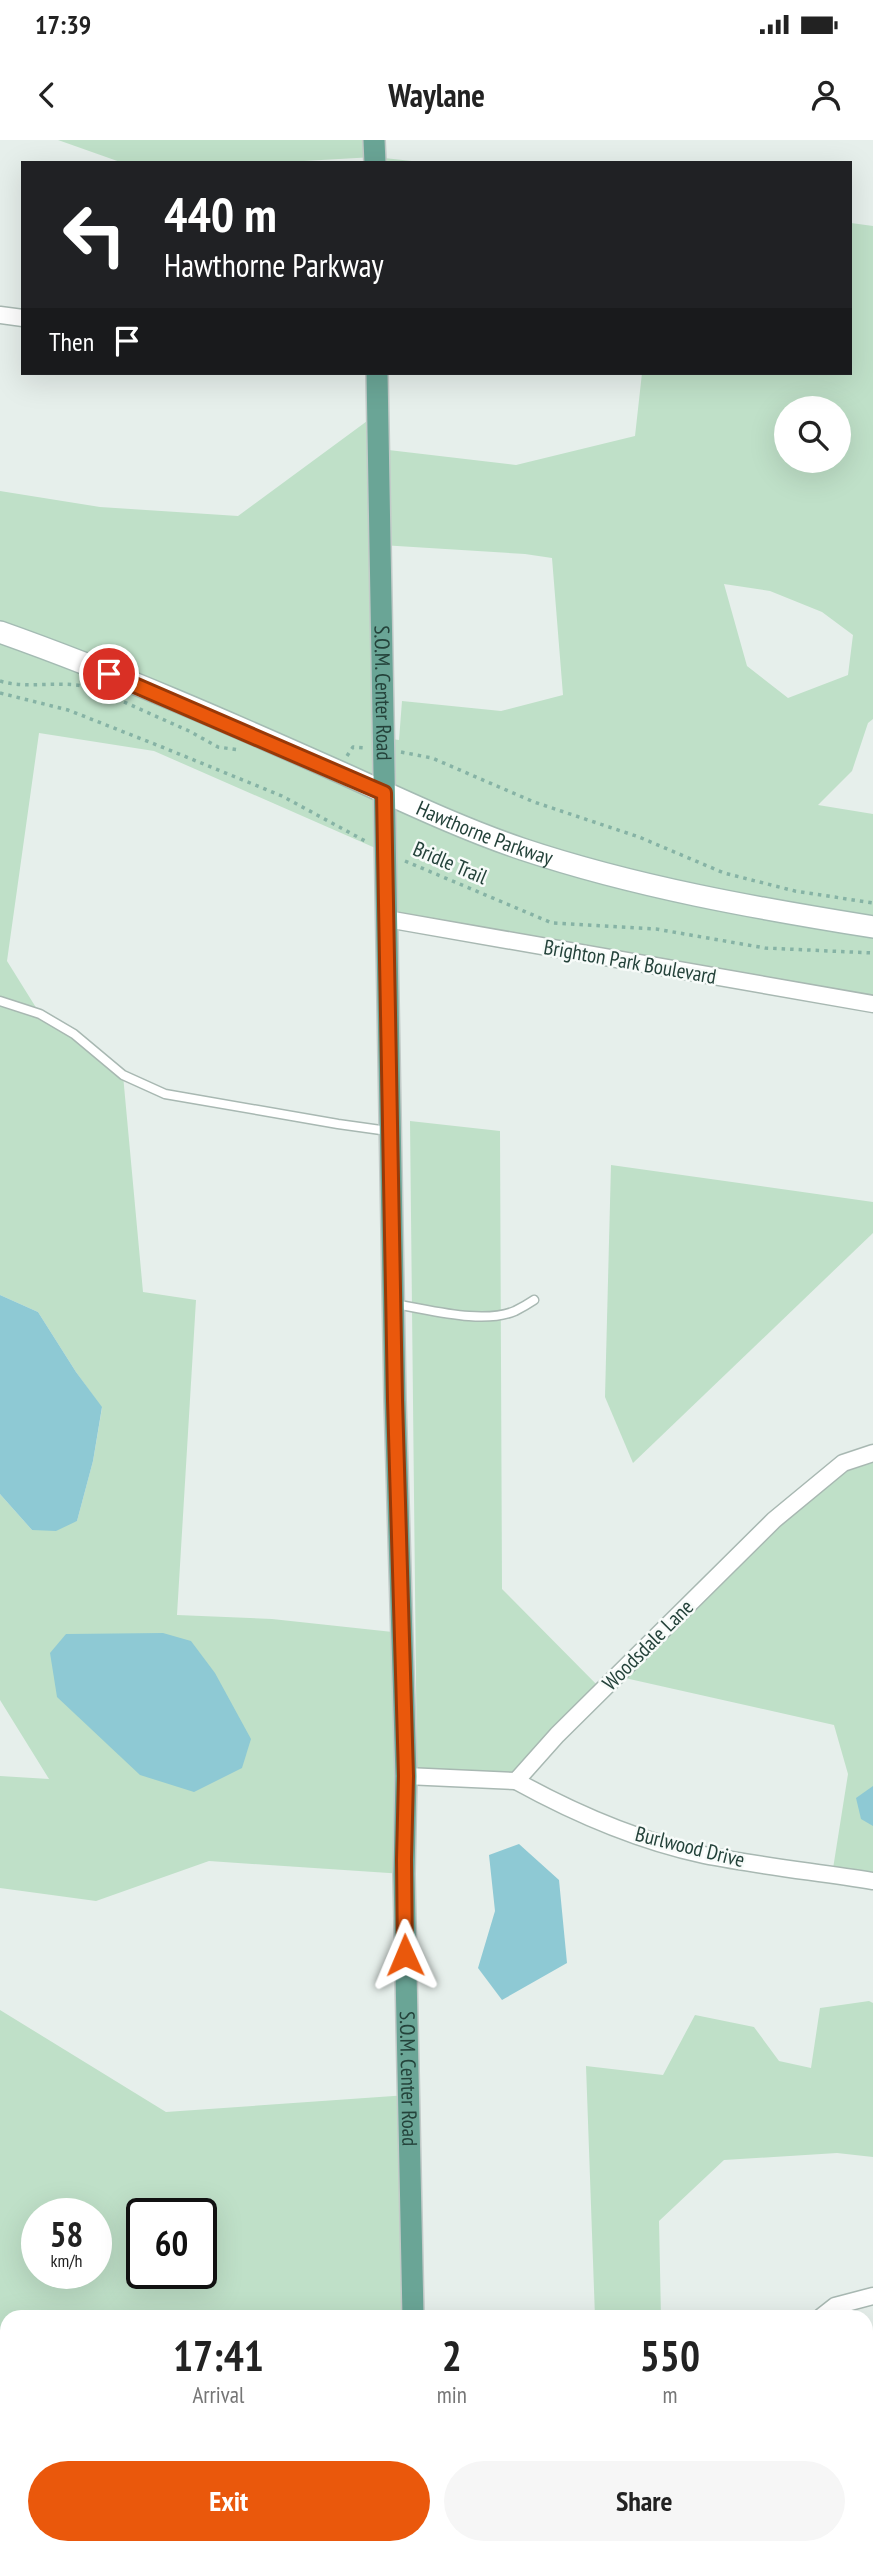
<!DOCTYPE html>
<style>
:root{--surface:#fff;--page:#f6f6f6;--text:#222;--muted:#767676;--accent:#ea580c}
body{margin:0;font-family:"PT Sans Narrow",sans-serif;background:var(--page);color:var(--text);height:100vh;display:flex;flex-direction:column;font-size:26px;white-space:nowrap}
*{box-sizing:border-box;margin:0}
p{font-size:23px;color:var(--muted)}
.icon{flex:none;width:38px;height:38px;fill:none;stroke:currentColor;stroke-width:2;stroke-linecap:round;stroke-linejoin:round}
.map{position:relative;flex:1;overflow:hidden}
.sheet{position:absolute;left:0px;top:2170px;width:873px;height:245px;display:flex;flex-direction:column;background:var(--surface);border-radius:21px 21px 0 0;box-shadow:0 7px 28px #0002}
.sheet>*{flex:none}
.top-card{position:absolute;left:21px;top:21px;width:831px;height:214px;border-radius:0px;box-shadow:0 7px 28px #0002;background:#202124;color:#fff;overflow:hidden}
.tools{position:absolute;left:774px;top:256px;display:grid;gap:14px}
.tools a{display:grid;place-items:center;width:77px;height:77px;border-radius:50%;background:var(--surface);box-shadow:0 7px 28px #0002;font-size:35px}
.speed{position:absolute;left:21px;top:2058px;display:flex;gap:14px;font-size:35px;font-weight:700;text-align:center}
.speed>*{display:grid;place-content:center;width:91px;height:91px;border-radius:50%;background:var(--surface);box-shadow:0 7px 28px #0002;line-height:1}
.speed small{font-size:18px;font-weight:400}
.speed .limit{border:4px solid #111;border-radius:10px;background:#fff;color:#111}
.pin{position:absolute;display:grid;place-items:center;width:60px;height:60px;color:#fff;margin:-30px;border:4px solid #fff;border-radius:50%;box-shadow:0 2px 7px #0007}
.me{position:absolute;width:77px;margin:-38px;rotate:359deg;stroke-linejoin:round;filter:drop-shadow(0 0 5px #0008)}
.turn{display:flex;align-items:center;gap:24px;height:147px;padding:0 28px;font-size:32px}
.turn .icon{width:91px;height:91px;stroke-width:2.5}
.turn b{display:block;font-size:49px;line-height:60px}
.then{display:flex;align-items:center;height:66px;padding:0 28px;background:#0003;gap:14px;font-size:26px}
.eta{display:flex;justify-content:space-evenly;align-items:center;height:119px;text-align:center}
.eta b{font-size:42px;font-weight:800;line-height:49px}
.primary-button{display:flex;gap:14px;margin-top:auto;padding:14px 28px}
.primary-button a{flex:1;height:80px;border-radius:42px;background:var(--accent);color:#fff;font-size:28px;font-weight:800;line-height:80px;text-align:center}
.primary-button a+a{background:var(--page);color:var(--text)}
.status{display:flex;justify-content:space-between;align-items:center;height:49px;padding:0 35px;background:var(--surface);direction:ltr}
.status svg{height:19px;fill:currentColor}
header{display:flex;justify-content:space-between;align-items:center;height:91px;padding:0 28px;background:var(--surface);font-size:32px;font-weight:800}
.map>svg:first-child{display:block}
</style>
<div class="status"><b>17:39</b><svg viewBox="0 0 49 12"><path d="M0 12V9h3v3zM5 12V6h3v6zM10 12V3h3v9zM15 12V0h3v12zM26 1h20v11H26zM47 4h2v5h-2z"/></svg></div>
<header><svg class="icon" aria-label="back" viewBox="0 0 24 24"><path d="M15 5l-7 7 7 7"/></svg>Waylane<svg class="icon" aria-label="person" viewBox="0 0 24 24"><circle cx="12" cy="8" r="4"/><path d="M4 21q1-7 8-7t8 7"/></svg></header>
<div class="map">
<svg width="873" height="2415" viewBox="0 0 873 2415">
<rect width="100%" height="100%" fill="#e6efeb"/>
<g fill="#bfe0c8" fill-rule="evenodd">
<polygon points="58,0 374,0 375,17 430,23 375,23 374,17 269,23 123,23"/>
<path d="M851,83L873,86V579L868,583L852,631L818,665L873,674V864L387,779L386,714L373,707L154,611L39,593L7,821L40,874L123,935L143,1152L196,1160L177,1475L272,1479L402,1493L404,1734L209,1721L96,1761L0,1748V1636L49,1639L0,1560V1354L32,1390L77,1381L93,1321L102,1268L76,1232L38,1172L0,1155V351L100,367L238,376L378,273L380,309L516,325L635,296L642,233H850ZM786,268H838V320H786ZM381,405L525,414L552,418L563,555L501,571L402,561L399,600L385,598ZM724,444L770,451L822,472L853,495L848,535L788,558L747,526Z"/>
<polygon points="410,981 500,991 502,1449 602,1550 516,1641 417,1636"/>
<polygon points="611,1025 873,1062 873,1093 633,1323 605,1257"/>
<polygon points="873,1313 873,1741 832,1735 848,1634 834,1585 616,1536 813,1348"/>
<polygon points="869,1861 873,1863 873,2017 837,2013 724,2020 659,2081 661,2177 595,2177 586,1926 663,1935 695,1875 754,1887 779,1921 811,1928 820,1868"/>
<path d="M0,1870L166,1972L408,1955L413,2177H7V2408H48L47,2415H0ZM37,2074H96V2133H37ZM142,2074H201V2133H142Z"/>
<polygon points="866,2275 873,2276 873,2397 866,2393"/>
</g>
<g fill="#8ec9d4">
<polygon points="0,1155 38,1172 76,1232 102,1267 93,1321 77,1381 56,1391 32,1390 0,1354"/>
<polygon points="163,1493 191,1501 215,1533 251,1599 242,1628 194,1652 140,1635 57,1557 50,1513 66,1494"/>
<polygon points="873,1646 873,1686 861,1679 856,1658"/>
<polygon points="519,1704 559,1740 567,1823 502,1860 478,1828 495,1771 489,1715"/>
</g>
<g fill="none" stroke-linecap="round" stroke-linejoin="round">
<defs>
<g id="lane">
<polyline points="0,861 40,874 74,894 123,935 165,954 338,984 388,991"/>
<path d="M394,1164C428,1169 482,1185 515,1171C521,1168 528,1164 534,1160"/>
</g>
<g id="street">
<polyline points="0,175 23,178"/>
<polyline points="387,779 873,864"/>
<polyline points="406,1636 516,1641 557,1595 774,1380 843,1323 873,1313"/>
<path d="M516,1641C574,1673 639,1701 704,1715C760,1726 817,1732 873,1741"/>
<polyline points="821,2177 835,2166 873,2156"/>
<polyline points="802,2408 802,2415"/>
</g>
<g id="secondary">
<path id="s1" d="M0,492C116,533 230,583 342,633C402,660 460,688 522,709C636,747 755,768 873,787"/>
</g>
<g id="primary">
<polyline points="374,0 375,23"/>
<path id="s2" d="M377,233L395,1260L406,1636L404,1734L413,2177"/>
<polyline points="417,2408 417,2415"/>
</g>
</defs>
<use href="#lane" stroke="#a8b8b2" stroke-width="11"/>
<use href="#street" stroke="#a8b8b2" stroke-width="19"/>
<use href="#secondary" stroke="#a4bbb3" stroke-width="24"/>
<use href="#primary" stroke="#c2cac8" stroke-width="24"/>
<g stroke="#86b3a5" stroke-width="3.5" stroke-dasharray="3.5 5" stroke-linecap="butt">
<path d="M0,541C29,550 61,539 91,548"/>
<polyline points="0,553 68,570 162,607 282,656 367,702"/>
<polyline points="124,562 189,591 218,607 239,610"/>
<polyline points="401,612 432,618 534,662 639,697 724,733 795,751 873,763"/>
<polyline points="347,616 353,607 366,608"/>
<polyline points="405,721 552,783 656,789 765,808 873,813"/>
</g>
<use href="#lane" stroke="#fff" stroke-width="8"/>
<use href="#street" stroke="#fff" stroke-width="16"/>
<use href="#secondary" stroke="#fff" stroke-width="21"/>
<use href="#primary" stroke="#6aa596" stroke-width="21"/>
</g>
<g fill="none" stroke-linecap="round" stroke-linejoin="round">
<defs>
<polyline id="route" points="109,534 384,653 395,1260 406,1636 404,1720 405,1815"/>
</defs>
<use href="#route" stroke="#983908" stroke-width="18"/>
<use href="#route" stroke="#ea580c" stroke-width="12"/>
</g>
<g text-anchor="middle" stroke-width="5" stroke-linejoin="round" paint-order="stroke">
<g font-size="21" fill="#24423a" stroke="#f7fbf9">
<text dy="7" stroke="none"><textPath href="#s2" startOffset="320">S.O.M. Center Road</textPath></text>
<text dy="7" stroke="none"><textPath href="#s1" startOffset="525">Hawthorne Parkway</textPath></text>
<text transform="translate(450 723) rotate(23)" y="7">Bridle Trail</text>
<text transform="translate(630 822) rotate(10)" y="7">Brighton Park Boulevard</text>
<text transform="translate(648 1505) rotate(-45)" y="7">Woodsdale Lane</text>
<text transform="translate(690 1707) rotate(14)" y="7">Burlwood Drive</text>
<text dy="7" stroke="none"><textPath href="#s2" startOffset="1706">S.O.M. Center Road</textPath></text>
</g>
</g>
</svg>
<div class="tools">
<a><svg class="icon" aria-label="search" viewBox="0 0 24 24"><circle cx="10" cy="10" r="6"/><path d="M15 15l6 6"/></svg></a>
</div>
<div class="speed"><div>58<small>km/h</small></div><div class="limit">60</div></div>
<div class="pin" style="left:109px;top:534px;background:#d93025"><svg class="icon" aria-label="arrive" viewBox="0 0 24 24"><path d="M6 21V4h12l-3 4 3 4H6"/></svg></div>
<svg class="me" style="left:405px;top:1815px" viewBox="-20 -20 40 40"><path d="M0-17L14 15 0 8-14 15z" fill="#ea580c" stroke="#fff" stroke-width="4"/></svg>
<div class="top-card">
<div class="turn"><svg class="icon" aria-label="left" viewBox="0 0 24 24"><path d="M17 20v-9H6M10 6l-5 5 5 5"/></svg><div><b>440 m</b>Hawthorne Parkway</div></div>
<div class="then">Then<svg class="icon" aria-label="arrive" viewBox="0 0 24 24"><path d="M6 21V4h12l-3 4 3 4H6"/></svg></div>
</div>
<section class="sheet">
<div class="eta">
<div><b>17:41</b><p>Arrival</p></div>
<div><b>2</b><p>min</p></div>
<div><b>550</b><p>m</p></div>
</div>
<div class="primary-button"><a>Exit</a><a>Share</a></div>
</section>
</div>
